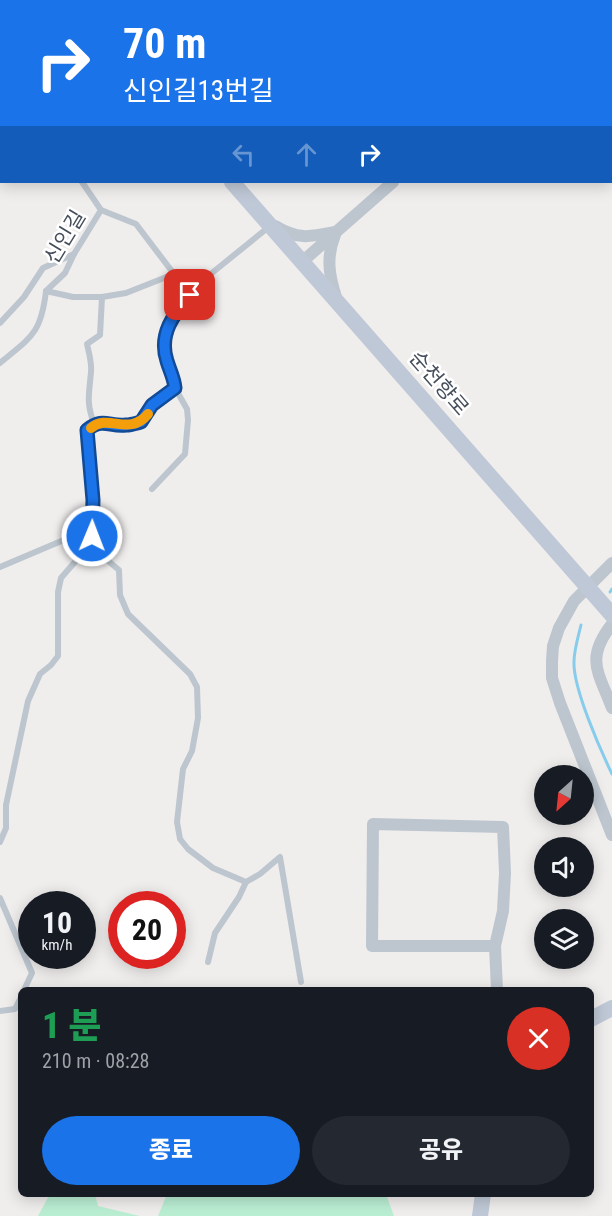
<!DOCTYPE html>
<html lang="ko">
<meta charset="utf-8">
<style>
:root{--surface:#171b24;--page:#242831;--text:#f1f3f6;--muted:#9ea1a6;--accent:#1a73e8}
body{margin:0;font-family:"Roboto Condensed","Noto Sans KR",sans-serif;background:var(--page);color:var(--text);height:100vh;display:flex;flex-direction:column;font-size:22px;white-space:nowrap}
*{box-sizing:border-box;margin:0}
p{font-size:20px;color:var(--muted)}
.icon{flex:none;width:33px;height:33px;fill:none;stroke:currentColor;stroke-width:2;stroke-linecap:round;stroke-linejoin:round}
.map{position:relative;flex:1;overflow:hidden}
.panel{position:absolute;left:18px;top:987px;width:576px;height:210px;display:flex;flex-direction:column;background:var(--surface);border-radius:9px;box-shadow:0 3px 15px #0003}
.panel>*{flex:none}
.top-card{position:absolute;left:0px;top:0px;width:612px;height:183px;box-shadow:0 3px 15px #0003;background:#1a73e8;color:#fff;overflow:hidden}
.needle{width:39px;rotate:207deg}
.buttons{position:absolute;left:534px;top:765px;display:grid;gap:12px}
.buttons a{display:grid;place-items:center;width:60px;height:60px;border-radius:50%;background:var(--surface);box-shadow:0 3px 15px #0003;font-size:30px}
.speed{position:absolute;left:18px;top:891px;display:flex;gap:12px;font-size:30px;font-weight:700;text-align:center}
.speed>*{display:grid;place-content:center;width:78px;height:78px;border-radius:50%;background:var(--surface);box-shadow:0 3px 15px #0003;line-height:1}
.speed small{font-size:15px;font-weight:400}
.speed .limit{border:9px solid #d22;background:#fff;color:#111}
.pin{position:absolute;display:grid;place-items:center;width:51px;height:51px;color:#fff;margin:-26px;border-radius:12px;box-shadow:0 3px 9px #0006}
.me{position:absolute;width:66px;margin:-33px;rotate:1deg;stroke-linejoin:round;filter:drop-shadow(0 0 4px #0008)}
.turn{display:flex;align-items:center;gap:21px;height:126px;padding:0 24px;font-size:27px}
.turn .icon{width:78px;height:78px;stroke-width:2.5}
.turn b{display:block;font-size:42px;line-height:51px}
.lanes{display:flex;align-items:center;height:57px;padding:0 24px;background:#0003;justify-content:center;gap:30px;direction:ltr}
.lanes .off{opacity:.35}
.round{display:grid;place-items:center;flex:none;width:63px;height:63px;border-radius:32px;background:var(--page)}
.overview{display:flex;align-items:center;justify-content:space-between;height:102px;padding:0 24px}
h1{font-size:36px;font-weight:800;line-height:45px;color:#1e9e55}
.cta{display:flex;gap:12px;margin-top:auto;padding:12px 24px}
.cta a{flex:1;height:69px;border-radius:36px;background:var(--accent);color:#fff;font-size:24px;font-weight:800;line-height:69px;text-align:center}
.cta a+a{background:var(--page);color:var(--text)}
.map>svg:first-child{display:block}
</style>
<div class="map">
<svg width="612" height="1216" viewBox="0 0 612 1216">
<rect width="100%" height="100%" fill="#f0eded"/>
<g fill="#baeed3">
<polygon points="50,1194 95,1194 98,1206 140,1216 38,1216"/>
<polygon points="167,1194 386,1194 394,1216 158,1216"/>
</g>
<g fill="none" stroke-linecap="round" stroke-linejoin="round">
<g stroke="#87cdeb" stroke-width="3">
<polyline points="610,592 612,589"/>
<path d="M581,625C578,637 574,650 574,662C573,688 600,749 612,774"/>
</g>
<g stroke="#bdc6cf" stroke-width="6">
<path d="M46,291L73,297H102L100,335L87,344C89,353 92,363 91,372C89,395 86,402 94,424"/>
<polyline points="190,295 202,281 270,226"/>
<polyline points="102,297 126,293 174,274"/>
<polyline points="0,323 24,297 43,268 74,254"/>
<path d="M0,363C31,337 41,334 46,291L65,273L74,254L101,210L82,182"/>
<polyline points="152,489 185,454 188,420 187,409 175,388"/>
<polyline points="92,536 101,555 119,570 120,595 128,614 190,674 197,687 198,718 192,751 183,769 177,822 180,839 188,849 213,868 246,882 239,897 215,933 208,962"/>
<polyline points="0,567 92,528"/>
<path d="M0,842L6,828V805L28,701L40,674L51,665L58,656V592L61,578L86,549L92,536L93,500L87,430C103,417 109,427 126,425C131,425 136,423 141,422L152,405L175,388C174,378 170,371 167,361C158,334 174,314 190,295L136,224L101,210"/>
<polyline points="246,882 260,874 280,857 301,982"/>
<polyline points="0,898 32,973 24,990"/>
<polyline points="0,1011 15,1009 21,997"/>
</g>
<g stroke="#bdc6cf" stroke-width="12">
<polyline points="595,2 597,0"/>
<path d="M275,226C298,240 310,237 335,232"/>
<path d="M335,235C326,257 329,275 336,297"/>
<polyline points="303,261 393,182"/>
<polyline points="612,563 574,601 559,628 553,646 552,661 552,678 560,703 612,835"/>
<path d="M612,624C585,659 598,671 612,708"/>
<polyline points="495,946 372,946 373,824 503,827 505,873 503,911 495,946 497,990"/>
</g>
<g stroke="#bfc8d6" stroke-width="16">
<polyline points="57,0 59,2"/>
<polyline points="106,2 107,0"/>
<polyline points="232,182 612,615"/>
<polyline points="591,1019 612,1008"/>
<polyline points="480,1216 483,1194"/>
</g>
</g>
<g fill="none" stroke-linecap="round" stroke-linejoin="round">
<defs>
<path id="route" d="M92,536L93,500L87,430C103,417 109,427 126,425C131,425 137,423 141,422L152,405L175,388C174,378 170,371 167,361C158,334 174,314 190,295"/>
</defs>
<use href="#route" stroke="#114b97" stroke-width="15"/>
<use href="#route" stroke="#1a73e8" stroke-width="10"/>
<path stroke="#f59e0b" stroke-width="10" d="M91,428C108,413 129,437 148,414"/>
</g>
<g text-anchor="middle" stroke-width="5" stroke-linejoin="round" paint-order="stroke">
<g font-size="21" fill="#454e5a" stroke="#fff">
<text transform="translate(65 237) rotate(-59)" y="7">신인길</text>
<text transform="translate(439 383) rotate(49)" y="7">순천향로</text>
</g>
</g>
</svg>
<div class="buttons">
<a><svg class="needle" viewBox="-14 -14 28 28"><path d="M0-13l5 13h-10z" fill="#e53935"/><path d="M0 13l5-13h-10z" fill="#9ea1a6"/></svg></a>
<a><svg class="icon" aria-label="sound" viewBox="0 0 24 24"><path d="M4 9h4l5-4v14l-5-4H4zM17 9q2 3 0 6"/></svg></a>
<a><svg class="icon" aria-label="layers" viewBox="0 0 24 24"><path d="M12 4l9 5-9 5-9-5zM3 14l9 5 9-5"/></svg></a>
</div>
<div class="speed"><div>10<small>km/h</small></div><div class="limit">20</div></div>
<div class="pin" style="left:190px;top:295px;background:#d93025"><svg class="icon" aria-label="arrive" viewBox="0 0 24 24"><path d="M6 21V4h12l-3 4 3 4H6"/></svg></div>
<svg class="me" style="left:92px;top:536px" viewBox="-20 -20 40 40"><circle r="17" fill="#1a73e8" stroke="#fff" stroke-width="3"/><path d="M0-11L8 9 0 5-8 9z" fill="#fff"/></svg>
<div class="top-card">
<div class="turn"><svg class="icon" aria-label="right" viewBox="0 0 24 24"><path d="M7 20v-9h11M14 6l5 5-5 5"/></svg><div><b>70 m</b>신인길13번길</div></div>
<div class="lanes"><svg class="icon off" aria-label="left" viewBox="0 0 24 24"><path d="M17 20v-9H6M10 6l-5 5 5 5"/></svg><svg class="icon off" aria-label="ahead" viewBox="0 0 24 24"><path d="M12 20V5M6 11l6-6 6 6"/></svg><svg class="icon" aria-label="right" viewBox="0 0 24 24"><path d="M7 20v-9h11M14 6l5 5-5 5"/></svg></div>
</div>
<section class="panel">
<div class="overview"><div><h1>1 분</h1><p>210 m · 08:28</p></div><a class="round" style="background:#d93025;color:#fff"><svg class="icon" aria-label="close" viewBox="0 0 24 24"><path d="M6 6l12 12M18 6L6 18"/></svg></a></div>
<div class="cta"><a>종료</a><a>공유</a></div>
</section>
</div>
